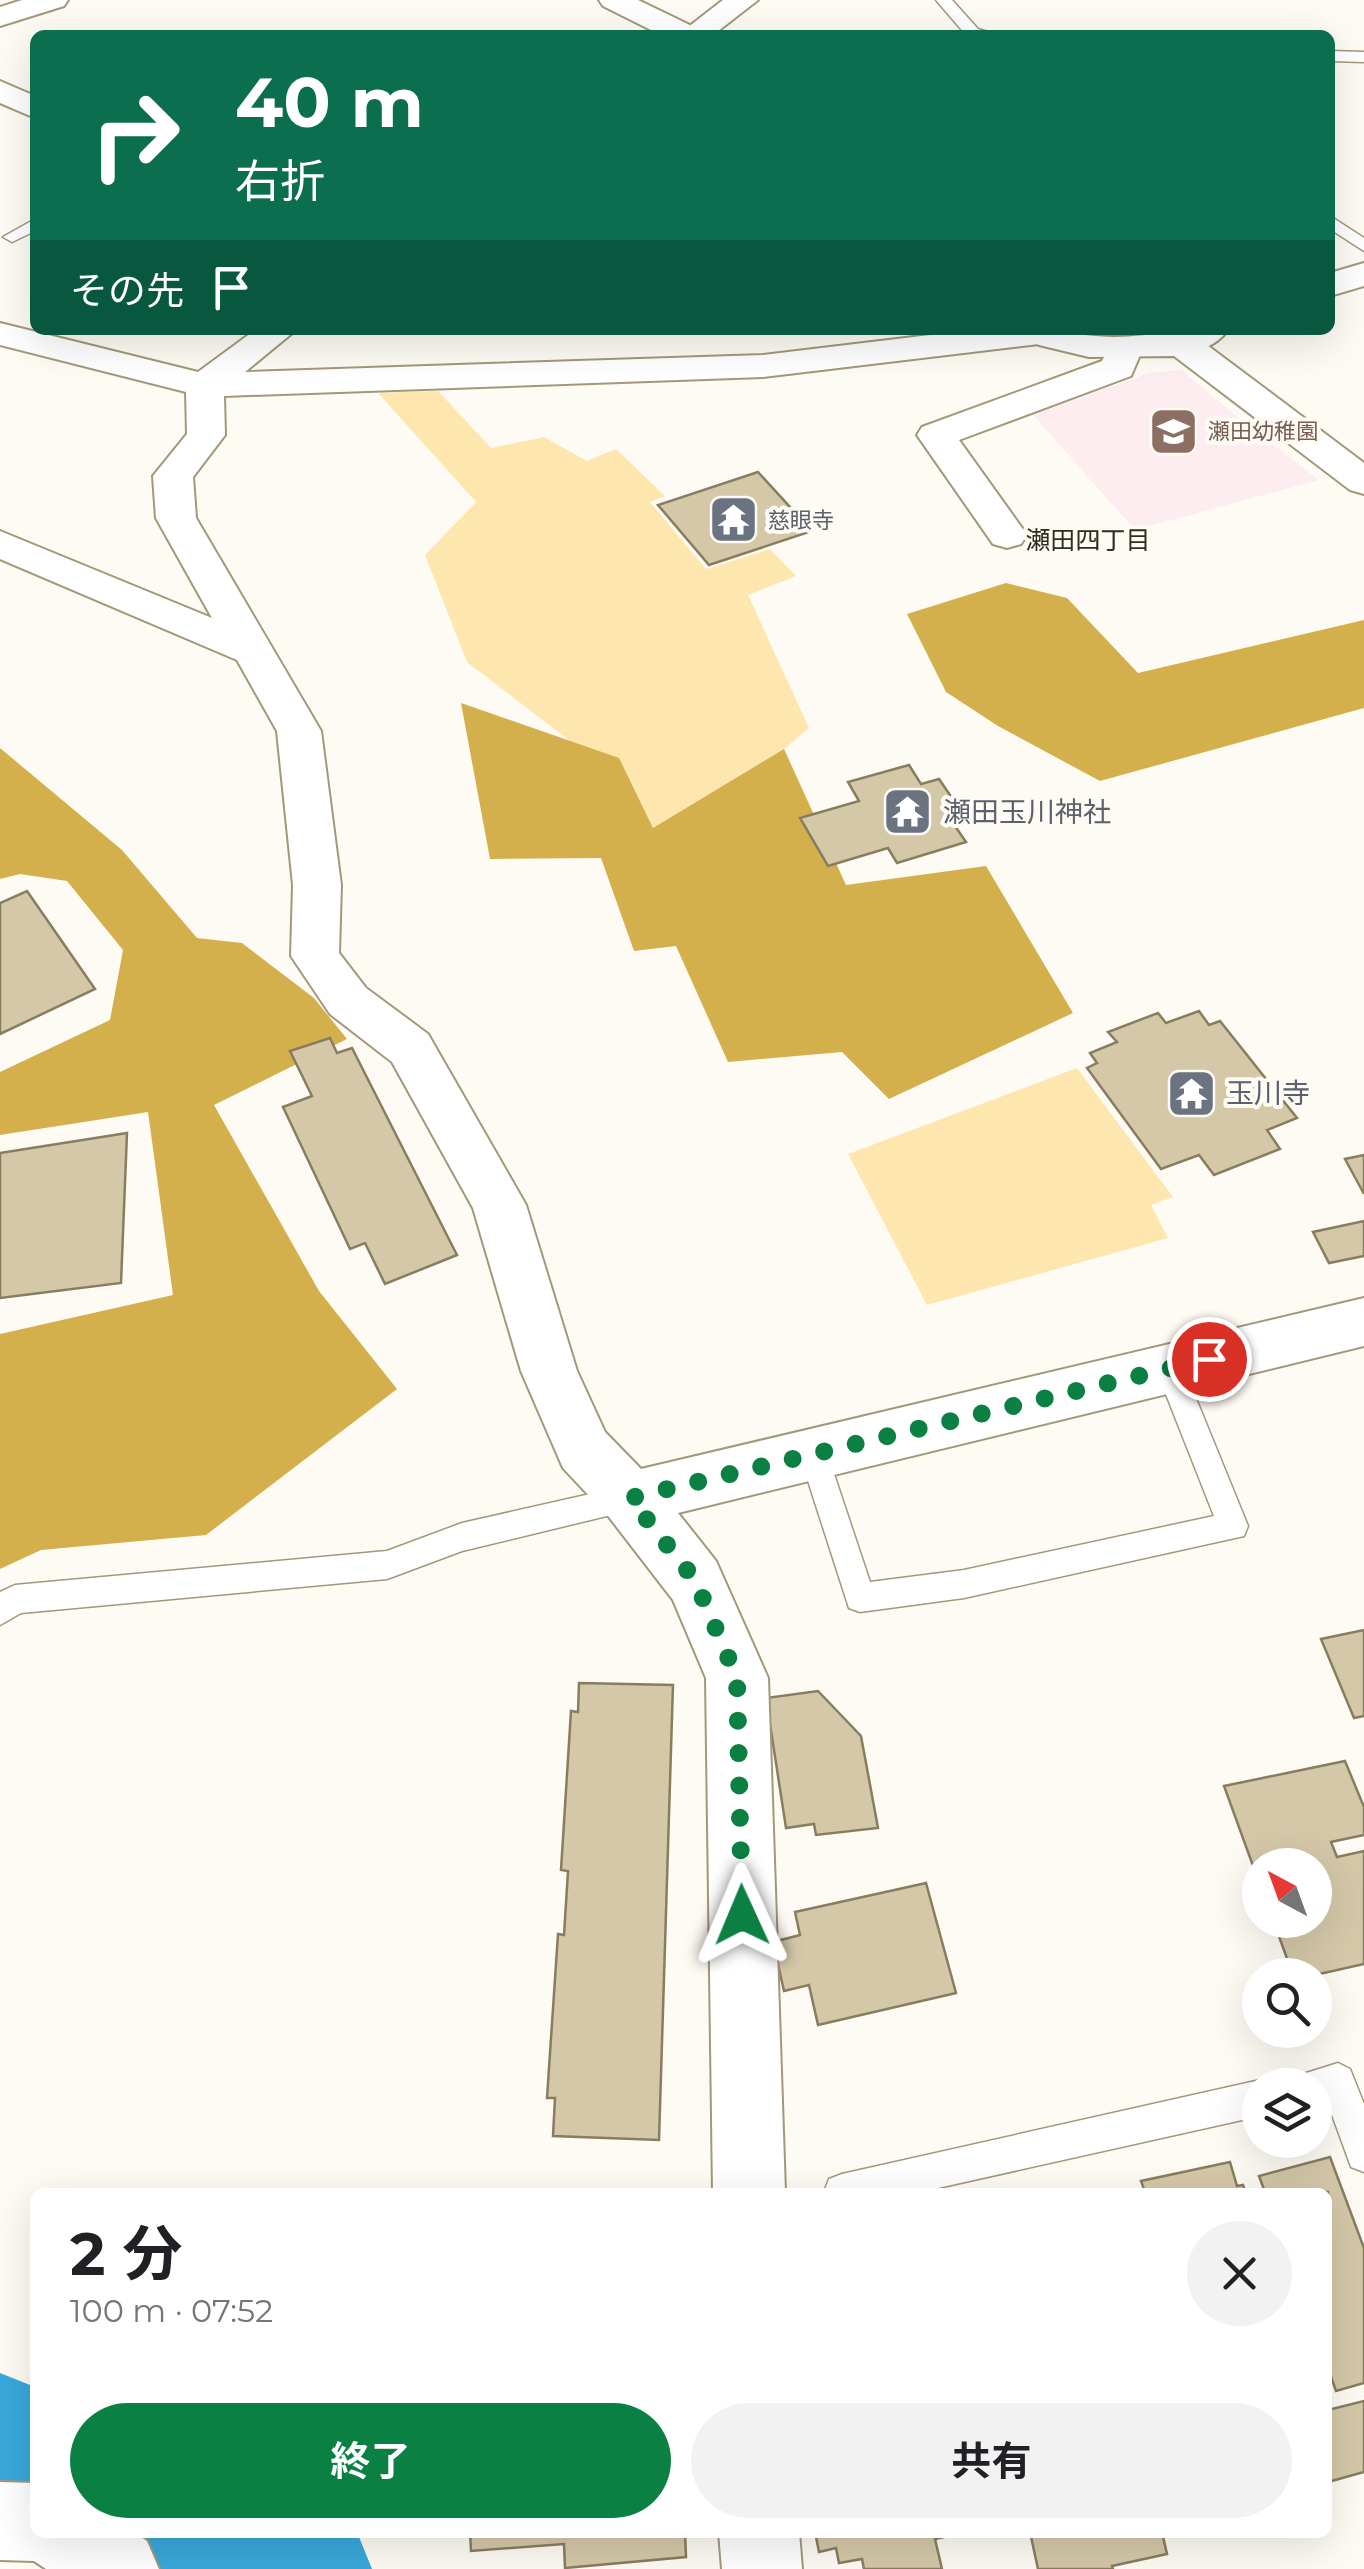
<!DOCTYPE html>
<html lang="ja">
<meta charset="utf-8">
<style>
:root{--surface:#fff;--page:#f2f2f2;--text:#202124;--muted:#757577;--accent:#0b8043}
body{margin:0;font-family:Montserrat,"Noto Sans JP",sans-serif;background:var(--page);color:var(--text);height:100vh;display:flex;flex-direction:column;font-size:38px;white-space:nowrap}
*{box-sizing:border-box;margin:0}
p{font-size:32px;color:var(--muted)}
.icon{flex:none;width:55px;height:55px;fill:none;stroke:currentColor;stroke-width:2;stroke-linecap:round;stroke-linejoin:round}
.map{position:relative;flex:1;overflow:hidden}
.drawer{position:absolute;left:30px;top:2188px;width:1302px;height:350px;display:flex;flex-direction:column;background:var(--surface);border-radius:15px;box-shadow:0 10px 40px #0002}
.drawer>*{flex:none}
.banner{position:absolute;left:30px;top:30px;width:1305px;height:305px;border-radius:15px;box-shadow:0 10px 40px #0002;background:#0b6e4f;color:#fff;overflow:hidden}
.needle{width:65px;rotate:319deg}
.buttons{position:absolute;left:1242px;top:1848px;display:grid;gap:20px}
.buttons a{display:grid;place-items:center;width:90px;height:90px;border-radius:50%;background:var(--surface);box-shadow:0 10px 40px #0002;font-size:50px}
.pin{position:absolute;display:grid;place-items:center;width:85px;height:85px;color:#fff;margin:-42px;border:5px solid #fff;border-radius:50%;box-shadow:0 2px 10px #0007}
.me{position:absolute;width:110px;margin:-55px;rotate:359deg;stroke-linejoin:round;filter:drop-shadow(0 0 8px #0008)}
.turn{display:flex;align-items:center;gap:35px;height:210px;padding:0 40px;font-size:45px}
.turn .icon{width:130px;height:130px;stroke-width:2.5}
.turn b{display:block;font-size:70px;line-height:85px}
.then{display:flex;align-items:center;height:95px;padding:0 40px;background:#0003;gap:20px;font-size:38px}
.round{display:grid;place-items:center;flex:none;width:105px;height:105px;border-radius:52px;background:var(--page)}
.headline{display:flex;align-items:center;justify-content:space-between;height:170px;padding:0 40px}
h1{font-size:60px;font-weight:700;line-height:75px}
.button{display:flex;gap:20px;margin-top:auto;padding:20px 40px}
.button a{flex:1;height:115px;border-radius:60px;background:var(--accent);color:#fff;font-size:40px;font-weight:700;line-height:115px;text-align:center}
.button a+a{background:var(--page);color:var(--text)}
.map>svg:first-child{display:block}
</style>
<div class="map">
<svg width="1364" height="2569" viewBox="0 0 1364 2569">
<rect width="100%" height="100%" fill="#fefbf5"/>
<polygon fill="#fdedf0" points="1181,370 1245,423 1319,480 1135,530 1033,415 1149,373"/>
<g fill="#fde7ae">
<polygon points="438,391 491,448 544,437 587,461 616,449 665,496 650,502 706,569 770,549 796,576 748,595 809,728 688,830 632,841 583,751 467,662 425,555 476,502 378,393"/>
<polygon points="1077,1068 1173,1197 1151,1205 1168,1238 927,1305 848,1154"/>
</g>
<g fill="#d4b04d">
<polygon points="1006,583 1067,598 1138,673 1364,620 1364,708 1100,781 998,726 946,692 907,614"/>
<polygon points="461,703 619,758 653,828 784,749 846,885 986,866 1073,1013 889,1099 842,1052 728,1062 676,946 634,951 601,858 490,859"/>
<polygon points="0,748 122,850 197,938 242,943 314,998 347,1039 214,1105 319,1291 397,1389 206,1535 41,1550 0,1569 0,1334 173,1295 148,1112 0,1135 0,1072 110,1020 123,950 67,881 20,874 0,879"/>
</g>
<g fill="none" stroke-linecap="round" stroke-linejoin="round">
<g fill="#39a8dc" fill-rule="evenodd">
<polygon points="0,2373 35,2387 35,2532 85,2532 35,2553 0,2539"/>
<polygon points="111,2532 357,2532 372,2569 126,2569"/>
</g>
</g>
<g fill="#d5c8a9" stroke="#887d5f" stroke-width="2.5">
<polygon points="758,472 812,531 709,565 658,505"/>
<polygon points="909,765 921,784 939,779 967,820 953,823 966,842 897,863 888,848 828,866 800,818 859,801 848,782"/>
<polygon points="27,891 95,989 0,1034 0,903"/>
<polygon points="1199,1011 1209,1025 1220,1021 1297,1118 1267,1130 1280,1149 1214,1175 1199,1155 1161,1169 1087,1068 1097,1063 1090,1053 1117,1042 1108,1032 1158,1013 1166,1023"/>
<polygon points="330,1038 337,1053 352,1048 457,1255 385,1284 365,1243 350,1249 283,1107 312,1096 290,1051"/>
<polygon points="127,1133 121,1283 0,1298 0,1153"/>
<polygon points="1364,1155 1364,1194 1345,1159"/>
<polygon points="1364,1221 1364,1256 1329,1263 1313,1232"/>
<polygon points="1364,1630 1364,1716 1354,1718 1321,1639"/>
<polygon points="579,1683 673,1685 659,2140 553,2136 555,2098 547,2098 558,1934 564,1935 568,1871 561,1870 571,1711 578,1712"/>
<polygon points="818,1691 861,1736 878,1828 816,1835 814,1824 786,1828 766,1698"/>
<polygon points="1345,1761 1364,1807 1364,1835 1331,1842 1337,1857 1364,1851 1364,1964 1315,1975 1293,1975 1273,1920 1315,1920 1315,1865 1260,1865 1260,1885 1224,1786"/>
<polygon points="926,1883 956,1993 818,2025 809,1985 784,1991 773,1942 800,1935 795,1912"/>
<polygon points="1330,2157 1364,2248 1364,2383 1336,2391 1328,2368 1328,2192 1265,2192 1259,2176"/>
<polygon points="1230,2162 1237,2186 1243,2185 1245,2192 1145,2192 1141,2181"/>
<polygon points="1364,2401 1364,2472 1328,2482 1328,2410"/>
<polygon points="470,2532 685,2532 686,2557 565,2568 564,2544 471,2551"/>
<polygon points="815,2532 967,2532 935,2539 942,2569 864,2569 862,2559 839,2563 836,2548 819,2552"/>
<polygon points="1030,2532 1162,2532 1167,2554 1112,2566 1113,2569 1038,2569"/>
</g>
<g fill="none" stroke-linecap="round" stroke-linejoin="round">
<defs>
<g id="service">
<polygon points="936,0 952,0 978,29 998,35 966,35"/>
<polygon points="672,24 677,26 677,32 634,35"/>
<polygon points="1330,51 1364,52 1364,62 1330,61"/>
<polygon points="1330,216 1364,238 1364,251 1330,229"/>
<polygon points="35,219 35,231 12,242 3,237"/>
<polygon points="1170,1357 1180,1360 1184,1369 1248,1526 1244,1536 964,1598 860,1612 849,1608 799,1453 804,1444 814,1440 824,1444 870,1582 964,1570 1214,1516 1156,1369 1160,1360"/>
<polygon points="630,1485 640,1488 645,1498 640,1508 462,1551 387,1579 21,1613 0,1625 0,1592 15,1585 387,1551 462,1523"/>
<polygon points="1338,2063 1350,2069 1364,2104 1364,2172 1351,2167 1327,2101 1315,2104 1315,2085 1298,2085 1303,2074"/>
<polygon points="1260,2080 1271,2085 1260,2085 1260,2116 920,2192 824,2192 829,2179 842,2174"/>
</g>
<g id="minor">
<polygon points="22,0 68,0 64,6 0,26 0,7"/>
<polygon points="723,0 758,0 713,35 678,35"/>
<polygon points="0,81 35,96 35,118 0,103"/>
<polygon points="1364,263 1364,286 1330,296 1330,273"/>
<polygon points="0,323 198,372 255,330 296,330 245,372 763,355 972,330 1057,333 1052,341 1039,344 763,377 224,396 225,435 193,477 196,518 321,731 341,885 339,953 366,988 428,1034 526,1205 577,1371 605,1432 641,1469 1364,1298 1364,1346 678,1513 716,1561 768,1678 785,2192 713,2192 706,1678 673,1600 609,1517 563,1468 521,1371 473,1208 392,1062 330,1014 291,956 293,885 277,731 237,660 0,559 0,531 212,618 156,518 153,476 187,434 186,392 0,345"/>
<path d="M1182,330H1228C1216,347 1189,357 1169,352L1164,344Z"/>
<polygon points="1125,337 1138,340 1143,348 1131,376 959,440 1027,535 1021,544 1007,548 993,544 917,435 922,427 1102,361 1112,340"/>
<polygon points="0,2482 35,2483 35,2532 134,2532 147,2541 159,2569 46,2569 34,2561 0,2560"/>
<polygon points="719,2532 799,2532 802,2569 722,2569"/>
</g>
<g id="tertiary">
<polygon points="599,0 638,0 696,28 700,35 661,35 603,6"/>
<path d="M1018,330C1051,330 1082,336 1114,337C1141,337 1169,330 1195,336L1364,463V494L1350,490L1174,356L1089,357L1039,345L1023,338Z"/>
</g>
</defs>
<use href="#service" stroke="#a4987a" stroke-width="3"/>
<use href="#minor" stroke="#a4987a" stroke-width="4"/>
<use href="#tertiary" stroke="#a4987a" stroke-width="4"/>
<use href="#service" fill="#fff" fill-rule="evenodd"/>
<use href="#minor" fill="#fff" fill-rule="evenodd"/>
<use href="#tertiary" fill="#fff" fill-rule="evenodd"/>
</g>
<g fill="none" stroke-linecap="round" stroke-linejoin="round">
<polyline stroke="#0b8043" stroke-width="18" stroke-dasharray="0 32.4" points="742,1915 737,1678 695,1580 630,1498 1209,1359"/>
</g>
<defs>
<symbol id="school-square" viewBox="-11 -11 22 22"><rect x="-9" y="-9" width="18" height="18" rx="4" fill="#8d6e63" stroke="#fefbf5"/><path d="M0-5L7-2L0 1L-7-2ZM-4 1L0 2.5L4 1V4Q0 6-4 4Z" fill="#fff"/></symbol>
<symbol id="temple-square" viewBox="-11 -11 22 22"><rect x="-9" y="-9" width="18" height="18" rx="4" fill="#6b7280" stroke="#fefbf5"/><path d="M0-6L5-2H3V0L6.5 2.5H4V6H1.5V3h-3V6H-4V2.5H-6.5L-3 0V-2H-5Z" fill="#fff"/></symbol>
</defs>
<g fill-rule="evenodd">
<use href="#school-square" x="1146" y="404" width="55" height="55"/>
<use href="#temple-square" x="706" y="492" width="55" height="55"/>
<use href="#temple-square" x="880" y="784" width="55" height="55"/>
<use href="#temple-square" x="1164" y="1066" width="55" height="55"/>
</g>
<g text-anchor="middle" stroke-width="8" stroke-linejoin="round" paint-order="stroke">
<g font-size="22" fill="#785e54" stroke="#fefbf5" text-anchor="start">
<text x="1208" y="439">瀬田幼稚園</text>
</g>
<g font-size="22" fill="#5b616d" stroke="#fefbf5" text-anchor="start">
<text x="768" y="528">慈眼寺</text>
</g>
<g font-size="25" fill="#302b1f" stroke="#fefbf5">
<text x="1088" y="549">瀬田四丁目</text>
</g>
<g font-size="28" fill="#5b616d" stroke="#fefbf5" text-anchor="start">
<text x="943" y="822">瀬田玉川神社</text>
<text x="1226" y="1103">玉川寺</text>
</g>
</g>
</svg>
<div class="buttons">
<a><svg class="needle" viewBox="-14 -14 28 28"><path d="M0-13l5 13h-10z" fill="#e53935"/><path d="M0 13l5-13h-10z" fill="#757577"/></svg></a>
<a><svg class="icon" aria-label="search" viewBox="0 0 24 24"><circle cx="10" cy="10" r="6"/><path d="M15 15l6 6"/></svg></a>
<a><svg class="icon" aria-label="layers" viewBox="0 0 24 24"><path d="M12 4l9 5-9 5-9-5zM3 14l9 5 9-5"/></svg></a>
</div>
<div class="pin" style="left:1209px;top:1359px;background:#d93025"><svg class="icon" aria-label="arrive" viewBox="0 0 24 24"><path d="M6 21V4h12l-3 4 3 4H6"/></svg></div>
<svg class="me" style="left:742px;top:1915px" viewBox="-20 -20 40 40"><path d="M0-17L14 15 0 8-14 15z" fill="#0b8043" stroke="#fff" stroke-width="4"/></svg>
<div class="banner">
<div class="turn"><svg class="icon" aria-label="right" viewBox="0 0 24 24"><path d="M7 20v-9h11M14 6l5 5-5 5"/></svg><div><b>40 m</b>右折</div></div>
<div class="then">その先<svg class="icon" aria-label="arrive" viewBox="0 0 24 24"><path d="M6 21V4h12l-3 4 3 4H6"/></svg></div>
</div>
<section class="drawer">
<div class="headline"><div><h1>2 分</h1><p>100 m · 07:52</p></div><a class="round"><svg class="icon" aria-label="close" viewBox="0 0 24 24"><path d="M6 6l12 12M18 6L6 18"/></svg></a></div>
<div class="button"><a>終了</a><a>共有</a></div>
</section>
</div>
